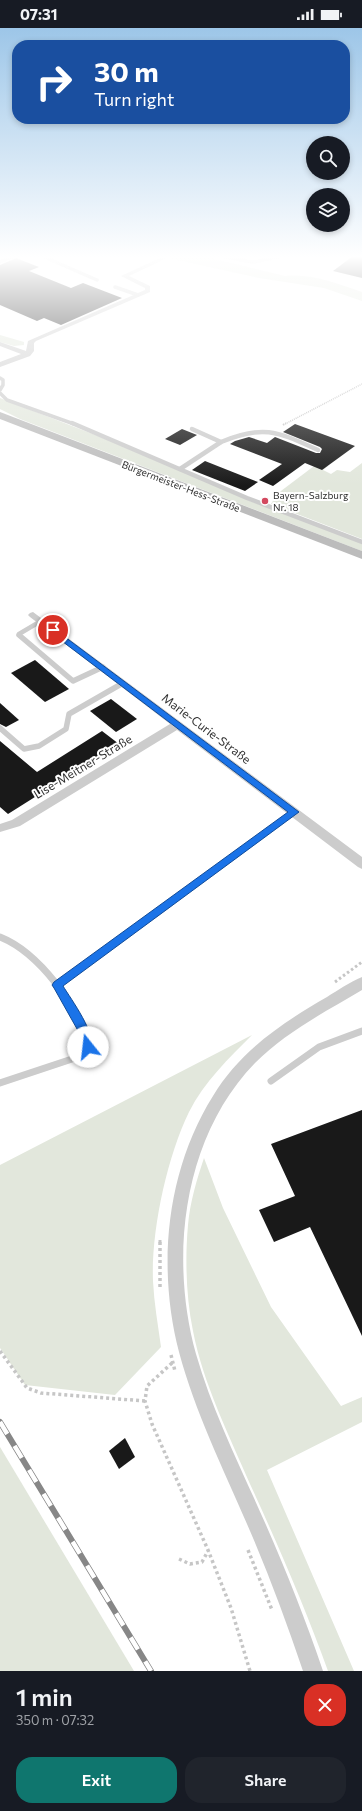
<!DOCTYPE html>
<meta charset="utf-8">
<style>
:root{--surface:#171b24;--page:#20242c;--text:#f1f3f6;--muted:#9ea1a6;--accent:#0f766e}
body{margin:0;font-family:Commissioner,sans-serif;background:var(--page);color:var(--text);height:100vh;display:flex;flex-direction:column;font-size:15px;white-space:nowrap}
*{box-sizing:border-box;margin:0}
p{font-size:13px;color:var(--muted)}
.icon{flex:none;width:22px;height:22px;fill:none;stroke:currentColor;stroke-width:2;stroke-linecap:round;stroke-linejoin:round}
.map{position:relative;height:1643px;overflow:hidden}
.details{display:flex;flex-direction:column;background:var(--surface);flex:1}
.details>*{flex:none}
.guide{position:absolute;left:12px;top:12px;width:338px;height:84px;border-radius:16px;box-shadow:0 2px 6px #0003;background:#1a4fa0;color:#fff;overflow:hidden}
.tools{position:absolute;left:306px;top:108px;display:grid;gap:8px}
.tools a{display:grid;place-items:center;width:44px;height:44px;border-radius:50%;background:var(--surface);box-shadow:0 2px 6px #0003;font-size:20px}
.pin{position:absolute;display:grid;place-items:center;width:34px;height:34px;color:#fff;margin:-17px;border:2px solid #fff;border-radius:50%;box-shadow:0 1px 4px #0007}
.me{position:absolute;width:44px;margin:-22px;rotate:344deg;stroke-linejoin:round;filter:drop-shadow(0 0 3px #0008)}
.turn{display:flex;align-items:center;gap:14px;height:84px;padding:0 16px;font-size:18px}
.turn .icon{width:52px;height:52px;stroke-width:2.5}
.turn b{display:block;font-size:28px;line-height:34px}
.round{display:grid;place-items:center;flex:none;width:42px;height:42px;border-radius:16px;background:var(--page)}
.overview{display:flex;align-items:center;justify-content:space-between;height:68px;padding:0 16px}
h1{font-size:24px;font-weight:600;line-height:30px}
.action{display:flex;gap:8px;margin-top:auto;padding:8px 16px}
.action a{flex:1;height:46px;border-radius:16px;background:var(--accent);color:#fff;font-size:16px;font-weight:600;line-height:46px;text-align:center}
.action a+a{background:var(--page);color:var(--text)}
.status{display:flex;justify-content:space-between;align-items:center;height:28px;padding:0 20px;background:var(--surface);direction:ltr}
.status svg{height:11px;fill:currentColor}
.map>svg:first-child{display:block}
</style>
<div class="status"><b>07:31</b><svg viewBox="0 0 49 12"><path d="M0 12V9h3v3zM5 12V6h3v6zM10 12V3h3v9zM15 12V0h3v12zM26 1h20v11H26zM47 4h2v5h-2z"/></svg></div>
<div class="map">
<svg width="362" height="1643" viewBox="0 0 362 1643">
<rect width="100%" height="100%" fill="#fff"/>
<g fill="#e2e7dc">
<path d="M173,228H202L285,248C310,245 339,256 362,264V273L324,260L259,250L168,230Z"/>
<polygon points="0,307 24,314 24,317 14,318 0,314"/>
<polygon points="0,370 139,424 250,473 362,515 362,523 20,391 0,381"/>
<polygon points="318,435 328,438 323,442 331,446 337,442 350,444 362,435 362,511 271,476 277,466"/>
<path d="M252,1007C229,1030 204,1054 189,1084C167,1129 151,1203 153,1253C154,1275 158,1297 161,1319L115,1367L25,1357L0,1320V1137Z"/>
<path d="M204,1130L223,1180L271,1279L341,1378L362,1369V1394L267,1442L354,1643H328C305,1579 278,1517 250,1456C229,1407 203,1355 193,1303C186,1269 185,1231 188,1197C190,1174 197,1151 204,1130Z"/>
<polygon points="0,1419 134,1643 0,1643"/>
</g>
<g fill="#191919">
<polygon points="353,228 362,228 362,250 333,243"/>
<polygon points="16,230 39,239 29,243 71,260 83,255 122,270 61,297 44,290 37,293 0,277 0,237"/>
<polygon points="295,396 355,418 322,442 305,435 273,458 259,452 282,436 230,416 235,413 249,409 267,415 275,409 316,425 320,425 322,421 320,419 283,404"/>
<polygon points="182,401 197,407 180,417 165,411"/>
<polygon points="205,433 258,454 245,463 192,442"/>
<polygon points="35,632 69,661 45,674 11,645"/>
<polygon points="111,671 137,691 116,704 90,683"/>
<polygon points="0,675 19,692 6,699 0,696"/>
<polygon points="102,703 119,716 8,786 0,779 0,713 37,744"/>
<polygon points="362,1082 362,1308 310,1199 274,1214 259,1182 295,1168 271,1116"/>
<polygon points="125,1410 135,1429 119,1441 109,1423"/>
</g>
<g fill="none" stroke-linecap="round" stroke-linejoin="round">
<polyline stroke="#c6c6c6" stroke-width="1.5" stroke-dasharray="1 1" stroke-linecap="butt" points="285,396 362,356"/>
<polyline stroke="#c6c6c6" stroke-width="2" stroke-dasharray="1.5 1.5" stroke-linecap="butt" points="283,397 286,395"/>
<g stroke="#c6c6c6" stroke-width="3" stroke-dasharray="2.5 2.5" stroke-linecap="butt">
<polyline points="335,954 362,934"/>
<polyline points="160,1212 160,1215"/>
</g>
<g stroke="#c6c6c6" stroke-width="3.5" stroke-dasharray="3 3" stroke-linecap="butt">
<polyline points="160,1214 160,1261"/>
<polyline points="0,1323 27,1360 41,1365 145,1373"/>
<polyline points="171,1327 175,1343"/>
<polyline points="172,1335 147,1358 145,1373 152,1396 208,1522 231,1580 250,1643"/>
<polyline points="248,1522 272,1582"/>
<polyline points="179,1531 190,1536 202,1534 208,1523"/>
</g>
<g stroke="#ccc" stroke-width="3.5">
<polyline points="42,228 97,252"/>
<polyline points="220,228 253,234 283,228"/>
<polyline points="0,234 14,228"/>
<polyline points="115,259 138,267"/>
<polyline points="0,350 3,352 3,357 0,362"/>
<polyline points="0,365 7,372 74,396"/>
</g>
<g stroke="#ccc" stroke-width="4.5">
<polyline points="72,395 247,470 362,514"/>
<path d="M221,414C264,396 278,404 318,422"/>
<polyline points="180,441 221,414 192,401"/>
<polyline points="20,608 19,606 41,593"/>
</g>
<g stroke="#ccc" stroke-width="5.5">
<polyline points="19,607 73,653 103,639"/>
<polyline points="0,700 24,721 39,718 66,701 69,686 123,655"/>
<polyline points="168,876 294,784"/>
</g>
<g stroke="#ccc" stroke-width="7">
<path d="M0,909C38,924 81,980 88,1019L81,1028L0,1055"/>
<polyline points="57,957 170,875"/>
<polyline points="271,1053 319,1019 362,1003"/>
</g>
<g fill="#ccc" fill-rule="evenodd">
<polygon points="162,229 167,230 129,248 150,258 150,264 36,313 34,315 34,323 30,328 0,339 0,334 21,326 0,318 0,314 26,323 28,313 145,262 145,260 121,248"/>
<polygon points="33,584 362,829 362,841 358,839 177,702 20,798 0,804 0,796 12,792 170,696 30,589 28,587 30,585"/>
<path d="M362,949V962C325,984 286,1004 255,1035C183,1109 169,1229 196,1326C213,1385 241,1440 266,1497C287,1545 306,1593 323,1643H303C286,1593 268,1544 247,1496C223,1440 195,1384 179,1324C157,1240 166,1143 213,1068C240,1023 282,995 327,969C338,962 350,954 362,949Z"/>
</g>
<polygon fill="#bcbcbc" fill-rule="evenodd" points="0,384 362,523 362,531 0,391"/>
<defs>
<polyline id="rail" points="0,1394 151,1643"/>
</defs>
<use href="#rail" stroke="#878787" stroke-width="6"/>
<use href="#rail" stroke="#fff" stroke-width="4.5" stroke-dasharray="14" stroke-linecap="butt"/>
</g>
<linearGradient id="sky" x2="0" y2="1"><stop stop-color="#9dc6e8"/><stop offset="0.5" stop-color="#fff"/><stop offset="1" stop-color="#fff" stop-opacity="0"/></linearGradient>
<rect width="362" height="458" fill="url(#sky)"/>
<path fill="#1a73e8" stroke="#114b97" d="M53,600L299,784L63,958C71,971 98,1008 91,1022H84L81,1008L54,960L52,957L54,954L288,784L50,604L49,602Z"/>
<circle fill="#d3495f" stroke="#fff" stroke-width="1.5" cx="265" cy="473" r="4"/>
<g text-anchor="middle" stroke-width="4" stroke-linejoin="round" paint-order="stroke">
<g font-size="10" fill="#323232" stroke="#fff">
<text transform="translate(181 458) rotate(21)" y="4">Bürgermeister-Hess-Straße</text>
</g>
<g font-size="10" fill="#323232" stroke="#fff" text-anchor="start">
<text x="273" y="471">Bayern-Salzburg<tspan x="273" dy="12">Nr. 18</tspan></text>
</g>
<g font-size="12" fill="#323232" stroke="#fff">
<text transform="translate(206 701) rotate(37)" y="4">Marie-Curie-Straße</text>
<text transform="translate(83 739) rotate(-31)" y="4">Lise-Meitner-Straße</text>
</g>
</g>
</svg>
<div class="tools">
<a><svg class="icon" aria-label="search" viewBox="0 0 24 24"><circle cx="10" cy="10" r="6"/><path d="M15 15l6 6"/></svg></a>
<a><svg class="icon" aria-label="layers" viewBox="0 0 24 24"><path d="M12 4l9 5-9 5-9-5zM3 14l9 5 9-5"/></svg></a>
</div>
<div class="pin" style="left:53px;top:602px;background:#d93025"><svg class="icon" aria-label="arrive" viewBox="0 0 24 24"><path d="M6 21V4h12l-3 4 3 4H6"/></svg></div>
<svg class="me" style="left:88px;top:1019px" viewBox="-20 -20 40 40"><circle r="19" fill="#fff"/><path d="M0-13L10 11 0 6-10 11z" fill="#1a73e8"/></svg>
<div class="guide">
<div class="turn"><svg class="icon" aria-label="right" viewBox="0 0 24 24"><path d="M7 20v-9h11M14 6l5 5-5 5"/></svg><div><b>30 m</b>Turn right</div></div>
</div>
</div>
<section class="details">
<div class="overview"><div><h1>1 min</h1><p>350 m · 07:32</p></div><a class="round" style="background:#d93025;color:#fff"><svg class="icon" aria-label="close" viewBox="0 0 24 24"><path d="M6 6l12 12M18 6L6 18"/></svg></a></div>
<div class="action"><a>Exit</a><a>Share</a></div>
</section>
